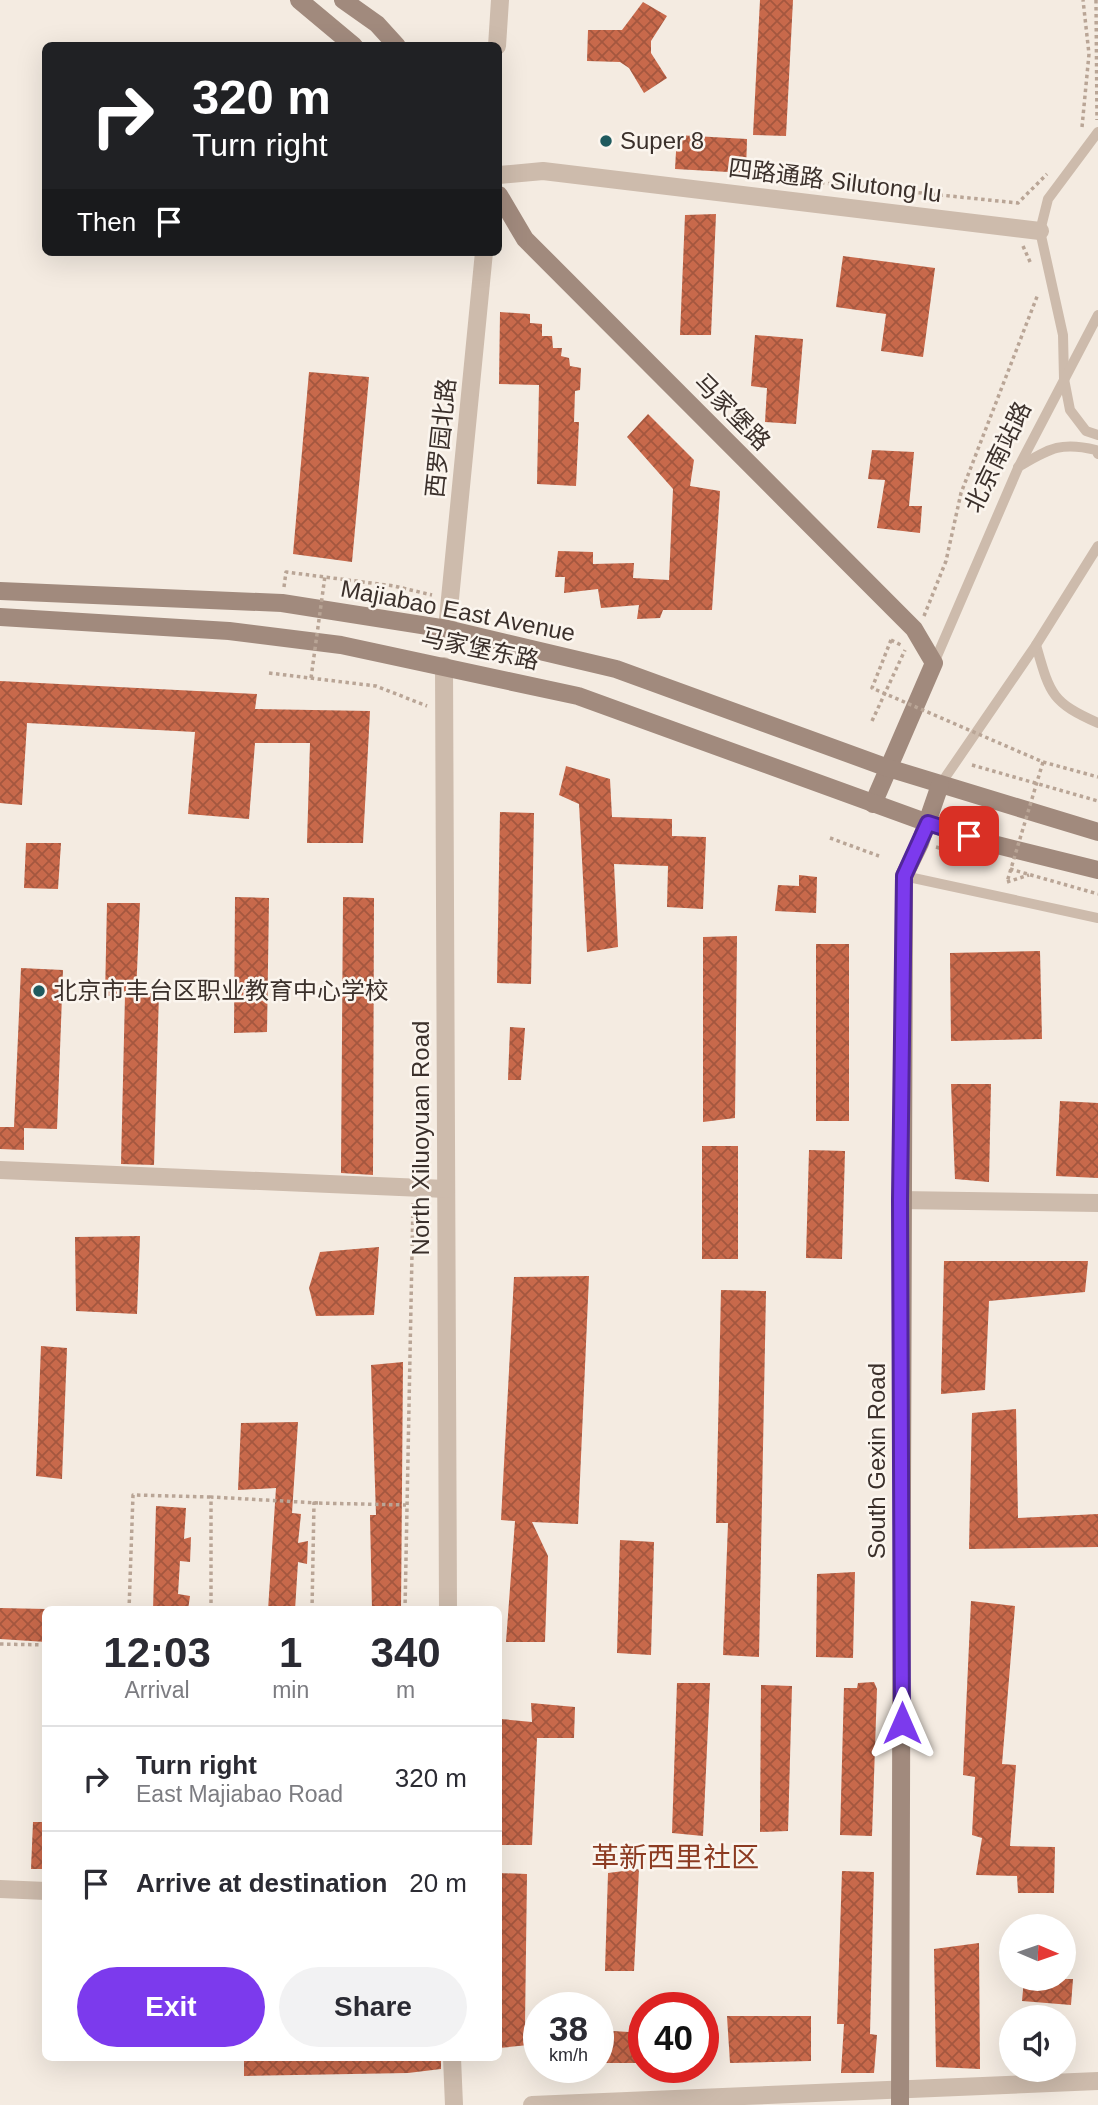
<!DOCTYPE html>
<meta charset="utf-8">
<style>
:root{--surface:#fff;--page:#f2f2f3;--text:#2b2b33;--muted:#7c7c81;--line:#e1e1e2;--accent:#7c3aed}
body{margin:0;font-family:Arial,"Noto Sans SC",sans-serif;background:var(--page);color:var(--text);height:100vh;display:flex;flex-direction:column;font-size:26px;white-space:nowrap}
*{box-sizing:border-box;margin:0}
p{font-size:23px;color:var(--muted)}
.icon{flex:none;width:38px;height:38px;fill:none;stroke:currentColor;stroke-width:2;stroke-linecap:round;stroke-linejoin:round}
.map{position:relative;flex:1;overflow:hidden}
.details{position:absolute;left:42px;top:1606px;width:460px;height:455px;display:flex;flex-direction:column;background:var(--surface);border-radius:10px;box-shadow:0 7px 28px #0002}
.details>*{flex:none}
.hud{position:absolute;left:42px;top:42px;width:460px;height:214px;border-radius:10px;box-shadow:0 7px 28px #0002;background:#202124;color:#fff;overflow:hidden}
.needle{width:46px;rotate:92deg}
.buttons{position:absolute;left:999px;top:1914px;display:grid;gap:14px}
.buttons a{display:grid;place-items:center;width:77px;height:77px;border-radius:50%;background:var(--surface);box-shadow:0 7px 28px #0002;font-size:35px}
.speed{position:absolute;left:523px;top:1992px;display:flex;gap:14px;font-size:35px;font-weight:700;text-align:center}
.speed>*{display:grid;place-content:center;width:91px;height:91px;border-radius:50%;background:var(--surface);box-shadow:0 7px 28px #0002;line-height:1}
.speed small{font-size:18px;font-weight:400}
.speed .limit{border:10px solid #d22;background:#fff;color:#111}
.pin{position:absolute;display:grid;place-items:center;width:60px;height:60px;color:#fff;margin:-30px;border-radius:14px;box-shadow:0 4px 10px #0006}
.me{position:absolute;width:77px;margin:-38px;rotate:0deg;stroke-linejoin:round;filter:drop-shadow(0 0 5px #0008)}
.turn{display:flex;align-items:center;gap:24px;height:147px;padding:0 35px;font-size:32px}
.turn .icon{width:91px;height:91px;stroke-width:2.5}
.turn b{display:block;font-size:49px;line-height:60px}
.then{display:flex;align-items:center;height:66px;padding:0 35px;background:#0003;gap:14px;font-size:26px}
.eta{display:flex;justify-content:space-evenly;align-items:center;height:119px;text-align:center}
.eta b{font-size:42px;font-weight:800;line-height:49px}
.action{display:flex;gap:14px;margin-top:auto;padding:14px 35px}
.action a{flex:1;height:80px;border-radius:42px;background:var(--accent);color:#fff;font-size:28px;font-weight:800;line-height:80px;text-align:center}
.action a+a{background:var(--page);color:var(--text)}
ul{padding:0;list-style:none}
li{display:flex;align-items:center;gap:21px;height:105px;padding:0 35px;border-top:2px solid var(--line)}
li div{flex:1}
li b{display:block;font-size:26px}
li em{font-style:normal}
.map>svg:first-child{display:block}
</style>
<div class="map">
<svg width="1098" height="2105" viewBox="0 0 1098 2105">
<defs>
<pattern id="building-cross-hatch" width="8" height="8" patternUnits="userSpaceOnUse" patternTransform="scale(1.75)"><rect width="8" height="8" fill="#c8694b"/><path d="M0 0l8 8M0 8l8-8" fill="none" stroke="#a4573f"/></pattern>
</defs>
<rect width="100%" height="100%" fill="#f4ebe1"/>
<g fill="url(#building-cross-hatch)">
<polygon points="760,0 793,0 786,136 753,135"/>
<polygon points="643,2 667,16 651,41 651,53 667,78 644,93 629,68 620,62 587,61 588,30 622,30"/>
<polygon points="677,135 747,139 746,173 675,169"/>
<polygon points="716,214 711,335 680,335 685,215"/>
<polygon points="843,256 935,268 923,357 881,351 886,314 836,307"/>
<polygon points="500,312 530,314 530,323 542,324 542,336 552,336 553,348 562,348 561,356 569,358 570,366 581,368 580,390 575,391 574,422 579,422 576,486 537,484 539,385 499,384"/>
<polygon points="755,335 803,339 796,424 765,422 767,388 751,386"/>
<polygon points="309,372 369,377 352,562 293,554"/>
<polygon points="648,414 694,460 690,486 720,491 712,610 663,610 660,618 637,619 639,605 601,608 598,589 564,593 565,577 555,577 558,551 593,552 593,564 634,563 633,578 669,580 673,489 627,437"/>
<polygon points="872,450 914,452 909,506 922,506 920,533 877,528 885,480 868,479"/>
<polygon points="0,681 257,694 255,709 370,711 363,843 307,843 310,743 255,743 249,819 188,814 195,732 27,723 22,805 0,803"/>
<polygon points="566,766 610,779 612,817 672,819 672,836 706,837 703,909 667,907 668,866 614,864 618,947 587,952 579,804 559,795"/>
<polygon points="500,812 534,813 531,984 497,983"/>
<polygon points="26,843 61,843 58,889 24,888"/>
<polygon points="799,875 817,877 816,913 775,911 778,885 799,886"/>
<polygon points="235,897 269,898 267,1032 234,1033"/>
<polygon points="343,897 374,898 373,1175 341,1173"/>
<polygon points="107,903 140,903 136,993 159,993 154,1165 121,1164 125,995 105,996"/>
<polygon points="737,936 735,1118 703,1122 703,937"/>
<rect x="816" y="944" width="33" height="177"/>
<polygon points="1040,951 1042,1039 951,1041 950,953"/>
<polygon points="21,968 63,970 57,1129 24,1128 24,1150 0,1149 0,1127 14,1127"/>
<polygon points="510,1027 525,1028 521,1080 508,1080"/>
<polygon points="951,1084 991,1084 989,1182 955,1179"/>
<polygon points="1060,1101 1098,1103 1098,1178 1056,1176"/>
<rect x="702" y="1146" width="36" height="113"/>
<polygon points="809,1150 845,1151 842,1259 806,1258"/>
<polygon points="140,1236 137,1314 76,1311 75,1237"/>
<polygon points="379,1247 374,1315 316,1316 309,1288 320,1252"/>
<polygon points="944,1261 1088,1261 1085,1292 989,1301 985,1390 941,1394"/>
<polygon points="589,1276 578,1524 532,1522 548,1556 545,1642 506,1642 515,1521 501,1520 514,1277"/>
<polygon points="721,1290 766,1291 759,1657 723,1655 728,1523 716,1523"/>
<polygon points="41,1346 67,1348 62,1479 36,1476"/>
<polygon points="403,1362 401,1610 372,1610 370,1515 376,1515 371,1365"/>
<polygon points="1016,1409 1018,1518 1098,1514 1098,1547 969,1549 972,1413"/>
<polygon points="298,1422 292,1513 301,1514 298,1543 308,1541 307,1564 298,1562 295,1610 268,1610 276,1488 238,1490 241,1423"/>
<polygon points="156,1506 186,1508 184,1539 191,1537 190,1562 180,1561 178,1594 190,1596 188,1610 153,1610"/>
<polygon points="620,1540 654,1542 651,1655 617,1653"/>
<polygon points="855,1572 853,1658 816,1657 817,1574"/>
<polygon points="971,1601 1015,1606 1002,1764 1016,1765 1010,1846 1055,1847 1054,1893 1018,1893 1017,1876 976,1875 982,1838 972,1835 975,1777 963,1775"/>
<polygon points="0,1608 46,1609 46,1642 0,1639"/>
<polygon points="874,1682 877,1689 872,1836 840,1835 844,1688 857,1688 858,1683"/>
<polygon points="677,1683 710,1683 703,1836 672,1833"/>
<polygon points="761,1685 792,1686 788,1831 760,1832"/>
<polygon points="531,1703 575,1707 574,1738 537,1738 532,1845 501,1845 501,1719 532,1722"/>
<polygon points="33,1822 46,1822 46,1869 31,1869"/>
<polygon points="639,1869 634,1971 605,1971 608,1873"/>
<polygon points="842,1871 874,1872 870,2034 877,2035 874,2073 841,2073 844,2024 837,2024"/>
<polygon points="499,1873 527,1874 525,2024 539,2025 539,2044 499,2048"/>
<polygon points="979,1943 980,2069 936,2067 934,1949"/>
<polygon points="1024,1979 1073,1979 1071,2005 1022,2001"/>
<polygon points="727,2016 811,2016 811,2061 730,2063"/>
<polygon points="598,2030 644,2033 644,2063 598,2063"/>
<polygon points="244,2058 441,2058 441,2069 408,2073 244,2076"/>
</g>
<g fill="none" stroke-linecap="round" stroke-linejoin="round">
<g stroke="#b9a596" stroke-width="3.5" stroke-dasharray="3.5 3.5" stroke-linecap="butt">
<polyline points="1096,0 1097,120"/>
<polyline points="1082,127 1089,54 1083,0"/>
<polyline points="814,182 1018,203 1047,174"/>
<polyline points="1023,246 1031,264"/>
<polyline points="284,587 286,572 394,586 432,595"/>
<polyline points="924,616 946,561 961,493 1038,294"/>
<polyline points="891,640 901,645"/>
<polyline points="269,673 376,686 427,706"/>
<polyline points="872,721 905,650"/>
<polyline points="1043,762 1098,777"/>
<polyline points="972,765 1098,801"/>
<polyline points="830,838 879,856"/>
<polyline points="936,847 962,855"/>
<polyline points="1010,869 1098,894"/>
<polyline points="1007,882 1029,875"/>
<polyline points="129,1610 133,1495 211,1497"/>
<polyline points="211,1610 211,1497 318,1503"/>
<polyline points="312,1610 314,1503 406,1505"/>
<polyline points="405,1610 413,1203"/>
<polyline points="0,1644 46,1645"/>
</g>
<g stroke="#cdbbac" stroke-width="10">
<polyline points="1098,132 1048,199 1040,231 1063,335 1064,379 1070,410 1086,431 1098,435"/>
<path d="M1018,467C1049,449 1060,441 1096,450L1098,454"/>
<path d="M1036,645C1050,694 1051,702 1098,723"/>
<polyline points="934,663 1018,468 1098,315"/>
<polyline points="940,785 1036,645 1098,546"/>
<polyline points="904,876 1098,918"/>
</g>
<g stroke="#cdbbac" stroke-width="18">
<polyline points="497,46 500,0"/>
<polyline points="499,175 543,171 1040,231"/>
<polyline points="447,629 484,252"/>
<polyline points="444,666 448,1610"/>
<polyline points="0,1170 446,1189"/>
<polyline points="900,1200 1098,1203"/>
<polyline points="0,1889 46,1891"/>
<polyline points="452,2058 454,2105"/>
<polyline points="532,2105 1098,2081"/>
</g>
<g stroke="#a18a7d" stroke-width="18">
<polyline points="299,0 354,46"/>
<polyline points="343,0 377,24 397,46"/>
<polyline points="499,195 525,239 914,629 934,663 873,804"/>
<polyline points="0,591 282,603 447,629 616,669 888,768 1098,832"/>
<polyline points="0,617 229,631 341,645 578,696 928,823 993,844 1098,870"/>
<polyline points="900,2105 904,876 920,843 940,785"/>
</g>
<g stroke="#b9a596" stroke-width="3.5" stroke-dasharray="3.5 3.5" stroke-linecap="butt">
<polyline points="891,640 872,688 1043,762 1007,882"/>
<polyline points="311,678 325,576"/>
</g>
</g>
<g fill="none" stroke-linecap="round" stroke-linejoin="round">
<defs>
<polyline id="route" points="902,1723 900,1200 904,876 928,823 969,836"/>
</defs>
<use href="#route" stroke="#51269a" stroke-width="18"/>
<use href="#route" stroke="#7c3aed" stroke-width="12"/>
</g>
<g fill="#1f5a5e" stroke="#fbf5ee" stroke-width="2.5">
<circle cx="606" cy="141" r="7"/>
<circle cx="39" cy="991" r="7"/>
</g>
<g text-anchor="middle" stroke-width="5" stroke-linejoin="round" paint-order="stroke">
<g font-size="24" fill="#3b302b" stroke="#fbf5ee" text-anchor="start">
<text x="620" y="149">Super 8</text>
<text x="53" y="999">北京市丰台区职业教育中心学校</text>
</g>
<g font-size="24" fill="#3b302b" stroke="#fbf5ee">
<text transform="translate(835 181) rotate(7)" y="8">四路通路 Silutong lu</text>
<text transform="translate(732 412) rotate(45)" y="8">马家堡路</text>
<text transform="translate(441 438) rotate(-84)" y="8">西罗园北路</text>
<text transform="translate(998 457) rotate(-64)" y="8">北京南站路</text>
<text transform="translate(458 611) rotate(11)" y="8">Majiabao East Avenue</text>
<text transform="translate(480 649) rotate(12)" y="8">马家堡东路</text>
<text transform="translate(421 1138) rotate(-90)" y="8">North Xiluoyuan Road</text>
<text transform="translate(877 1461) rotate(-90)" y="8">South Gexin Road</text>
</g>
<g font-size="28" fill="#8c3b22" stroke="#fbf5ee">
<text x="675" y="1867">革新西里社区</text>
</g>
</g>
</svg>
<div class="buttons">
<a><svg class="needle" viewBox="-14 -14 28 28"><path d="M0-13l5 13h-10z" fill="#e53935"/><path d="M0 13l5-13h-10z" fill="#7c7c81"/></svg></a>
<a><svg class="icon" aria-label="sound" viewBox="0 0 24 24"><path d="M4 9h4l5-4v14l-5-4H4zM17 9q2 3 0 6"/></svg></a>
</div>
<div class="speed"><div>38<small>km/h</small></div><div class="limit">40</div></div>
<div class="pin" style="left:969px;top:836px;background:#d93025"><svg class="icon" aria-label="arrive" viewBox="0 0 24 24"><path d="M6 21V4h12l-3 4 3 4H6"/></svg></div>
<svg class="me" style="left:902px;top:1723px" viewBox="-20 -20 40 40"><path d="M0-17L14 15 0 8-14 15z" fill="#7c3aed" stroke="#fff" stroke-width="4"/></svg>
<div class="hud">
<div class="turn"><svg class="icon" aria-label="right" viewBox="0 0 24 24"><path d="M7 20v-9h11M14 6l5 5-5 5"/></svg><div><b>320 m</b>Turn right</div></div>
<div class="then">Then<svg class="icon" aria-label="arrive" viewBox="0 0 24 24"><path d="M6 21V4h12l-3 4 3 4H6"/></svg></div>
</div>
<section class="details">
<div class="eta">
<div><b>12:03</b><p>Arrival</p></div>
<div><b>1</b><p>min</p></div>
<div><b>340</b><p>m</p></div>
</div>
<ul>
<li><svg class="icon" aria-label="right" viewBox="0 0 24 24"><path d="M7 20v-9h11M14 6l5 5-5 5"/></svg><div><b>Turn right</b><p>East Majiabao Road</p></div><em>320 m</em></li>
<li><svg class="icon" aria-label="arrive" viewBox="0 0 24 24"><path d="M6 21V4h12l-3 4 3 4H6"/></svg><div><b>Arrive at destination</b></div><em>20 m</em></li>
</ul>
<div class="action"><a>Exit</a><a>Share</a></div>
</section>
</div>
